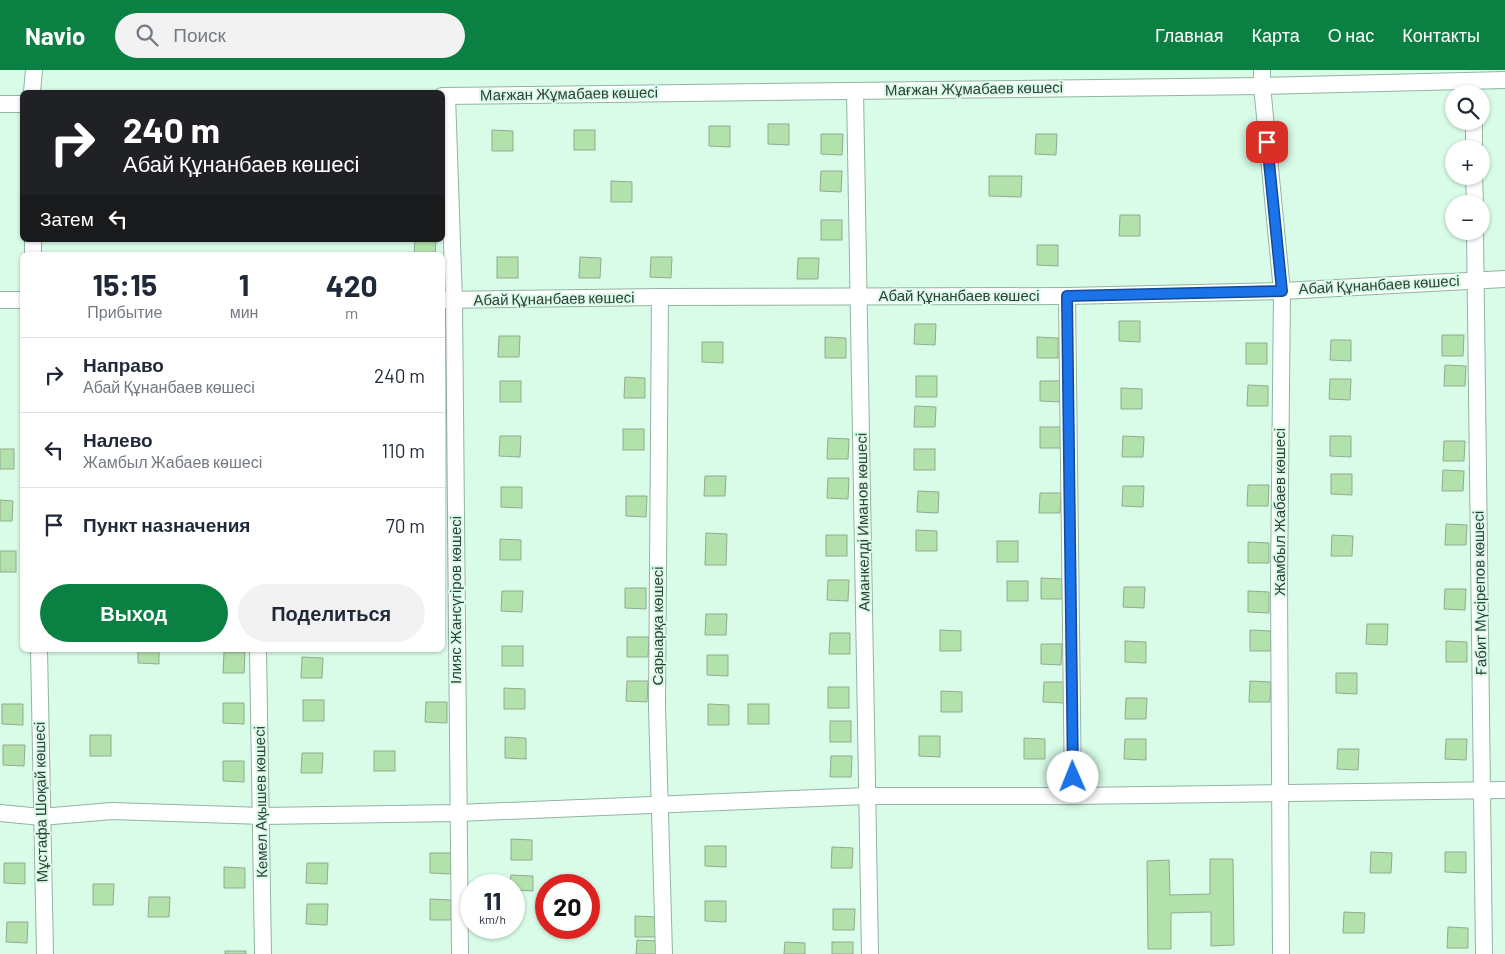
<!DOCTYPE html>
<html lang="ru">
<meta charset="utf-8">
<style>
:root{--surface:#fff;--page:#f2f2f3;--text:#1f2937;--muted:#747a83;--line:#e0e1e3;--accent:#0b8043}
body{margin:0;font-family:Barlow,sans-serif;background:var(--page);color:var(--text);height:100vh;display:flex;flex-direction:column;font-size:19px;white-space:nowrap}
*{box-sizing:border-box;margin:0}
p{font-size:16px;color:var(--muted)}
.icon{flex:none;width:28px;height:28px;fill:none;stroke:currentColor;stroke-width:2;stroke-linecap:round;stroke-linejoin:round}
.map{position:relative;flex:1;overflow:hidden}
.sheet{position:absolute;left:20px;top:182px;width:425px;height:400px;display:flex;flex-direction:column;background:var(--surface);border-radius:8px;box-shadow:0 1px 4px #0004}
.sheet>*{flex:none}
.guide{position:absolute;left:20px;top:20px;width:425px;height:152px;border-radius:8px;box-shadow:0 1px 4px #0004;background:#202124;color:#fff;overflow:hidden}
.tools{position:absolute;left:1445px;top:15px;display:grid;gap:10px}
.tools a{display:grid;place-items:center;width:45px;height:45px;border-radius:50%;background:var(--surface);box-shadow:0 1px 4px #0004;font-size:25px}
.speed{position:absolute;left:460px;top:804px;display:flex;gap:10px;font-size:25px;font-weight:700;text-align:center}
.speed>*{display:grid;place-content:center;width:65px;height:65px;border-radius:50%;background:var(--surface);box-shadow:0 1px 4px #0004;line-height:1}
.speed small{font-size:12px;font-weight:400}
.speed .limit{border:8px solid #d22;background:#fff;color:#111}
.pin{position:absolute;display:grid;place-items:center;width:42px;height:42px;color:#fff;margin:-21px;border-radius:10px;box-shadow:0 2px 8px #0006}
.me{position:absolute;width:55px;margin:-28px;rotate:359deg;stroke-linejoin:round;filter:drop-shadow(0 0 4px #0008)}
.turn{display:flex;align-items:center;gap:18px;height:105px;padding:0 20px;font-size:22px}
.turn .icon{width:65px;height:65px;stroke-width:2.5}
.turn b{display:block;font-size:35px;line-height:42px}
.then{display:flex;align-items:center;height:48px;padding:0 20px;background:#0003;gap:10px;font-size:19px}
.eta{display:flex;justify-content:space-evenly;align-items:center;height:85px;text-align:center}
.eta b{font-size:30px;font-weight:700;line-height:35px}
.cta{display:flex;gap:10px;margin-top:auto;padding:10px 20px}
.cta a{flex:1;height:58px;border-radius:30px;background:var(--accent);color:#fff;font-size:20px;font-weight:700;line-height:58px;text-align:center}
.cta a+a{background:var(--page);color:var(--text)}
ul{padding:0;list-style:none}
li{display:flex;align-items:center;gap:15px;height:75px;padding:0 20px;border-top:1px solid var(--line)}
li div{flex:1}
li b{display:block;font-size:19px}
li em{font-style:normal}
header{display:flex;align-items:center;gap:30px;box-sizing:border-box;height:70px;padding:0 25px;background:var(--accent);color:#fff}
header strong{font-size:24px}
nav{display:flex;gap:28px;margin-inline-start:auto;font-size:18px}
.search{width:350px;height:45px;background:var(--page);display:flex;align-items:center;gap:12px;box-sizing:border-box;padding:0 18px;border-radius:28px;color:var(--muted);font-size:19px}
.map>svg:first-child{display:block}
</style>
<header>
<strong>Navio</strong>
<div class="search"><svg class="icon" aria-label="search" viewBox="0 0 24 24"><circle cx="10" cy="10" r="6"/><path d="M15 15l6 6"/></svg>Поиск</div>
<nav><a>Главная</a><a>Карта</a><a>О нас</a><a>Контакты</a></nav>
</header>
<div class="map">
<svg width="1505" height="884" viewBox="0 0 1505 884">
<rect width="100%" height="100%" fill="#d8fce8"/>
<g fill="#b2e1ab" stroke="#93aa8f">
<polygon points="768,54 789,54 789,75 768,74"/>
<polygon points="709,56 730,56 730,77 709,76"/>
<polygon points="492,60 513,61 513,81 492,81"/>
<rect x="574" y="60" width="21" height="20"/>
<polygon points="821,64 843,64 842,85 821,84"/>
<polygon points="1036,64 1057,64 1056,85 1035,84"/>
<polygon points="821,101 842,101 841,122 820,121"/>
<polygon points="989,106 1022,106 1021,127 989,126"/>
<polygon points="611,111 632,112 632,132 611,132"/>
<polygon points="1120,145 1140,145 1140,166 1119,166"/>
<rect x="821" y="150" width="21" height="20"/>
<polygon points="415,170 436,170 435,185 414,185"/>
<polygon points="1037,175 1058,175 1058,196 1037,195"/>
<rect x="497" y="187" width="21" height="21"/>
<polygon points="580,187 601,188 600,208 579,208"/>
<polygon points="651,187 672,187 671,208 650,207"/>
<polygon points="798,188 819,188 818,209 797,209"/>
<polygon points="1119,251 1140,251 1140,272 1119,271"/>
<polygon points="915,254 936,254 935,275 914,274"/>
<polygon points="1442,265 1464,265 1463,286 1442,286"/>
<polygon points="499,266 520,266 519,287 498,287"/>
<polygon points="825,267 846,268 846,288 825,288"/>
<polygon points="1037,267 1058,268 1058,288 1037,288"/>
<polygon points="1331,270 1351,270 1351,291 1330,290"/>
<polygon points="702,272 723,272 723,293 702,292"/>
<rect x="1246" y="273" width="21" height="21"/>
<polygon points="1445,295 1466,296 1465,316 1444,316"/>
<rect x="916" y="306" width="21" height="21"/>
<polygon points="625,307 645,308 645,328 624,328"/>
<polygon points="1330,309 1351,309 1350,330 1329,329"/>
<rect x="500" y="311" width="21" height="21"/>
<polygon points="1040,311 1061,311 1061,332 1040,331"/>
<polygon points="1248,315 1268,316 1268,336 1247,336"/>
<polygon points="1121,318 1142,319 1142,339 1121,339"/>
<polygon points="915,336 936,337 935,357 914,357"/>
<rect x="1040" y="357" width="21" height="21"/>
<rect x="623" y="359" width="21" height="21"/>
<polygon points="500,366 521,366 520,387 499,386"/>
<polygon points="1123,366 1144,367 1143,387 1122,387"/>
<polygon points="1330,366 1351,366 1351,387 1330,386"/>
<polygon points="828,368 849,369 848,389 827,389"/>
<polygon points="1444,371 1465,371 1464,391 1443,391"/>
<rect x="0" y="379" width="14" height="20"/>
<rect x="914" y="379" width="21" height="21"/>
<polygon points="1443,400 1464,401 1463,421 1442,421"/>
<polygon points="1331,404 1352,404 1352,425 1331,424"/>
<polygon points="705,406 726,406 725,426 704,426"/>
<polygon points="828,408 849,408 848,429 827,428"/>
<polygon points="1248,415 1269,415 1268,436 1247,436"/>
<polygon points="1123,416 1144,416 1143,437 1122,436"/>
<polygon points="501,417 522,417 522,438 501,437"/>
<polygon points="918,421 939,422 938,443 917,442"/>
<polygon points="1040,423 1061,423 1060,443 1039,443"/>
<polygon points="626,426 647,426 646,447 626,446"/>
<polygon points="0,430 13,431 12,451 0,451"/>
<polygon points="1446,454 1467,455 1466,475 1445,475"/>
<polygon points="916,460 937,461 937,481 916,481"/>
<polygon points="706,463 727,464 726,495 705,495"/>
<rect x="826" y="465" width="21" height="21"/>
<polygon points="1332,465 1353,466 1352,486 1331,486"/>
<polygon points="500,469 521,470 521,490 500,490"/>
<rect x="997" y="471" width="21" height="21"/>
<polygon points="1248,472 1269,473 1269,493 1248,493"/>
<rect x="0" y="481" width="16" height="21"/>
<polygon points="1041,508 1062,509 1062,529 1041,529"/>
<polygon points="828,510 849,510 848,531 827,530"/>
<rect x="1007" y="511" width="21" height="20"/>
<polygon points="1124,517 1145,517 1144,538 1123,537"/>
<polygon points="625,518 646,518 646,539 625,538"/>
<polygon points="1445,519 1466,519 1465,540 1444,539"/>
<polygon points="502,521 523,521 522,542 501,541"/>
<polygon points="1248,521 1269,522 1269,543 1248,542"/>
<polygon points="706,544 727,544 726,565 705,565"/>
<polygon points="1367,554 1388,554 1387,575 1366,574"/>
<polygon points="940,560 961,561 961,581 940,581"/>
<polygon points="1250,560 1271,561 1271,581 1250,581"/>
<polygon points="830,563 850,563 850,584 829,584"/>
<polygon points="627,567 649,567 648,587 627,587"/>
<polygon points="1125,571 1146,572 1146,593 1125,592"/>
<polygon points="1446,571 1467,572 1467,592 1446,592"/>
<polygon points="1041,574 1062,574 1061,595 1041,594"/>
<rect x="502" y="576" width="21" height="20"/>
<polygon points="138,580 159,580 159,594 138,593"/>
<polygon points="224,582 245,582 244,603 223,603"/>
<polygon points="707,585 728,585 728,606 707,605"/>
<polygon points="302,587 323,588 322,608 301,608"/>
<polygon points="1336,603 1357,603 1357,624 1336,623"/>
<polygon points="627,611 648,611 647,632 626,631"/>
<polygon points="1250,611 1271,612 1270,632 1249,632"/>
<polygon points="1044,612 1065,612 1064,633 1043,632"/>
<rect x="828" y="617" width="21" height="21"/>
<polygon points="504,618 525,619 525,639 504,639"/>
<polygon points="941,621 962,622 962,642 941,642"/>
<polygon points="1126,628 1147,628 1146,649 1125,649"/>
<rect x="303" y="630" width="21" height="21"/>
<polygon points="426,632 447,632 447,653 425,652"/>
<polygon points="223,633 244,633 244,654 223,653"/>
<polygon points="2,634 23,634 23,655 2,654"/>
<polygon points="708,634 729,635 729,655 708,655"/>
<rect x="748" y="634" width="21" height="20"/>
<rect x="830" y="651" width="21" height="21"/>
<rect x="90" y="665" width="21" height="21"/>
<polygon points="919,666 940,666 940,687 919,686"/>
<polygon points="505,667 526,668 526,689 505,688"/>
<polygon points="1024,668 1045,669 1045,689 1024,689"/>
<polygon points="1125,669 1146,669 1146,690 1124,689"/>
<polygon points="1446,669 1467,669 1466,690 1445,689"/>
<polygon points="3,675 25,675 24,696 3,695"/>
<polygon points="1338,679 1359,679 1358,700 1337,699"/>
<rect x="374" y="681" width="21" height="20"/>
<polygon points="302,683 323,683 322,703 301,703"/>
<polygon points="831,686 852,686 851,707 830,707"/>
<polygon points="223,691 244,691 244,712 223,711"/>
<polygon points="511,769 532,770 532,790 511,790"/>
<polygon points="705,776 726,776 726,797 705,796"/>
<polygon points="832,777 853,778 852,798 831,798"/>
<polygon points="1371,782 1392,783 1391,803 1370,803"/>
<polygon points="1445,782 1466,782 1466,803 1445,802"/>
<polygon points="430,783 451,783 451,804 430,803"/>
<polygon points="1210,789 1233,789 1234,875 1211,876 1211,842 1171,843 1171,879 1148,879 1147,791 1169,790 1170,825 1210,824"/>
<polygon points="4,793 25,793 25,814 4,813"/>
<polygon points="307,793 328,793 327,814 306,813"/>
<polygon points="224,797 245,798 245,818 224,818"/>
<polygon points="511,805 533,806 533,821 514,820 514,815 510,815"/>
<polygon points="93,814 114,814 113,835 93,835"/>
<polygon points="149,827 170,827 169,847 148,847"/>
<polygon points="430,829 451,830 451,850 430,850"/>
<polygon points="705,831 726,831 726,852 705,851"/>
<polygon points="307,834 328,834 327,855 306,854"/>
<polygon points="833,839 855,839 854,860 833,860"/>
<polygon points="1344,842 1365,843 1364,863 1343,863"/>
<polygon points="635,846 656,847 656,867 635,867"/>
<polygon points="7,852 28,852 27,873 6,872"/>
<polygon points="1448,857 1468,858 1468,878 1447,878"/>
<polygon points="637,870 658,871 657,884 636,884"/>
<polygon points="785,872 805,873 805,884 784,884"/>
<rect x="832" y="872" width="21" height="12"/>
<rect x="225" y="881" width="21" height="3"/>
</g>
<g fill="none" stroke-linecap="round" stroke-linejoin="round">
<defs>
<g id="minor">
<polyline points="1262,0 1262,16 1282,221 1279,514 1281,884"/>
<polyline points="855,21 870,884"/>
<polyline points="32,22 34,0"/>
<polyline points="442,26 1262,16 1505,10"/>
<polyline points="447,26 454,231 460,884"/>
<polyline points="0,34 22,34"/>
<polyline points="1474,51 1474,79"/>
<polyline points="1474,106 1475,134"/>
<polyline points="1475,161 1484,884"/>
<polyline points="33,170 33,185"/>
<polyline points="1067,226 1073,726"/>
<polyline points="660,227 657,637 664,884"/>
<polyline points="0,230 22,230"/>
<polyline points="442,230 660,227 1067,226 1282,221 1505,209"/>
<polyline points="39,580 45,884"/>
<polyline points="258,580 263,884"/>
<polyline points="0,743 41,747 112,741 262,746 458,743 867,726 1073,726 1505,720"/>
</g>
</defs>
<use href="#minor" stroke="#92b4a2" stroke-width="18"/>
<use href="#minor" stroke="#fff" stroke-width="16"/>
</g>
<g fill="none" stroke-linecap="round" stroke-linejoin="round">
<defs>
<polyline id="route" points="1073,707 1067,226 1282,221 1267,72"/>
</defs>
<use href="#route" stroke="#114b97" stroke-width="12"/>
<use href="#route" stroke="#1a73e8" stroke-width="9"/>
</g>
<g text-anchor="middle" stroke-width="4" stroke-linejoin="round" paint-order="stroke">
<g font-size="15" fill="#313f37" stroke="#d8fce8">
<text transform="translate(974 19) rotate(-1)" y="5">Мағжан Жұмабаев көшесі</text>
<text transform="translate(569 24) rotate(-1)" y="5">Мағжан Жұмабаев көшесі</text>
<text transform="translate(1379 215) rotate(-3)" y="5">Абай Құнанбаев көшесі</text>
<text x="959" y="231">Абай Құнанбаев көшесі</text>
<text transform="translate(554 229) rotate(-1)" y="5">Абай Құнанбаев көшесі</text>
<text transform="translate(1280 442) rotate(-90)" y="5">Жамбыл Жабаев көшесі</text>
<text transform="translate(863 452) rotate(-91)" y="5">Аманкелді Иманов көшесі</text>
<text transform="translate(1480 523) rotate(-91)" y="5">Ғабит Мүсірепов көшесі</text>
<text transform="translate(456 530) rotate(-90)" y="5">Ілияс Жансүгіров көшесі</text>
<text transform="translate(658 556) rotate(-90)" y="5">Сарыарқа көшесі</text>
<text transform="translate(41 732) rotate(-91)" y="5">Мұстафа Шоқай көшесі</text>
<text transform="translate(261 732) rotate(-91)" y="5">Кемел Ақышев көшесі</text>
</g>
</g>
</svg>
<div class="tools">
<a><svg class="icon" aria-label="search" viewBox="0 0 24 24"><circle cx="10" cy="10" r="6"/><path d="M15 15l6 6"/></svg></a>
<a>+</a>
<a>−</a>
</div>
<div class="speed"><div>11<small>km/h</small></div><div class="limit">20</div></div>
<div class="pin" style="left:1267px;top:72px;background:#d93025"><svg class="icon" aria-label="arrive" viewBox="0 0 24 24"><path d="M6 21V4h12l-3 4 3 4H6"/></svg></div>
<svg class="me" style="left:1073px;top:707px" viewBox="-20 -20 40 40"><circle r="19" fill="#fff"/><path d="M0-13L10 11 0 6-10 11z" fill="#1a73e8"/></svg>
<div class="guide">
<div class="turn"><svg class="icon" aria-label="right" viewBox="0 0 24 24"><path d="M7 20v-9h11M14 6l5 5-5 5"/></svg><div><b>240 m</b>Абай Құнанбаев көшесі</div></div>
<div class="then">Затем<svg class="icon" aria-label="left" viewBox="0 0 24 24"><path d="M17 20v-9H6M10 6l-5 5 5 5"/></svg></div>
</div>
<section class="sheet">
<div class="eta">
<div><b>15:15</b><p>Прибытие</p></div>
<div><b>1</b><p>мин</p></div>
<div><b>420</b><p>m</p></div>
</div>
<ul>
<li><svg class="icon" aria-label="right" viewBox="0 0 24 24"><path d="M7 20v-9h11M14 6l5 5-5 5"/></svg><div><b>Направо</b><p>Абай Құнанбаев көшесі</p></div><em>240 m</em></li>
<li><svg class="icon" aria-label="left" viewBox="0 0 24 24"><path d="M17 20v-9H6M10 6l-5 5 5 5"/></svg><div><b>Налево</b><p>Жамбыл Жабаев көшесі</p></div><em>110 m</em></li>
<li><svg class="icon" aria-label="arrive" viewBox="0 0 24 24"><path d="M6 21V4h12l-3 4 3 4H6"/></svg><div><b>Пункт назначения</b></div><em>70 m</em></li>
</ul>
<div class="cta"><a>Выход</a><a>Поделиться</a></div>
</section>
</div>
